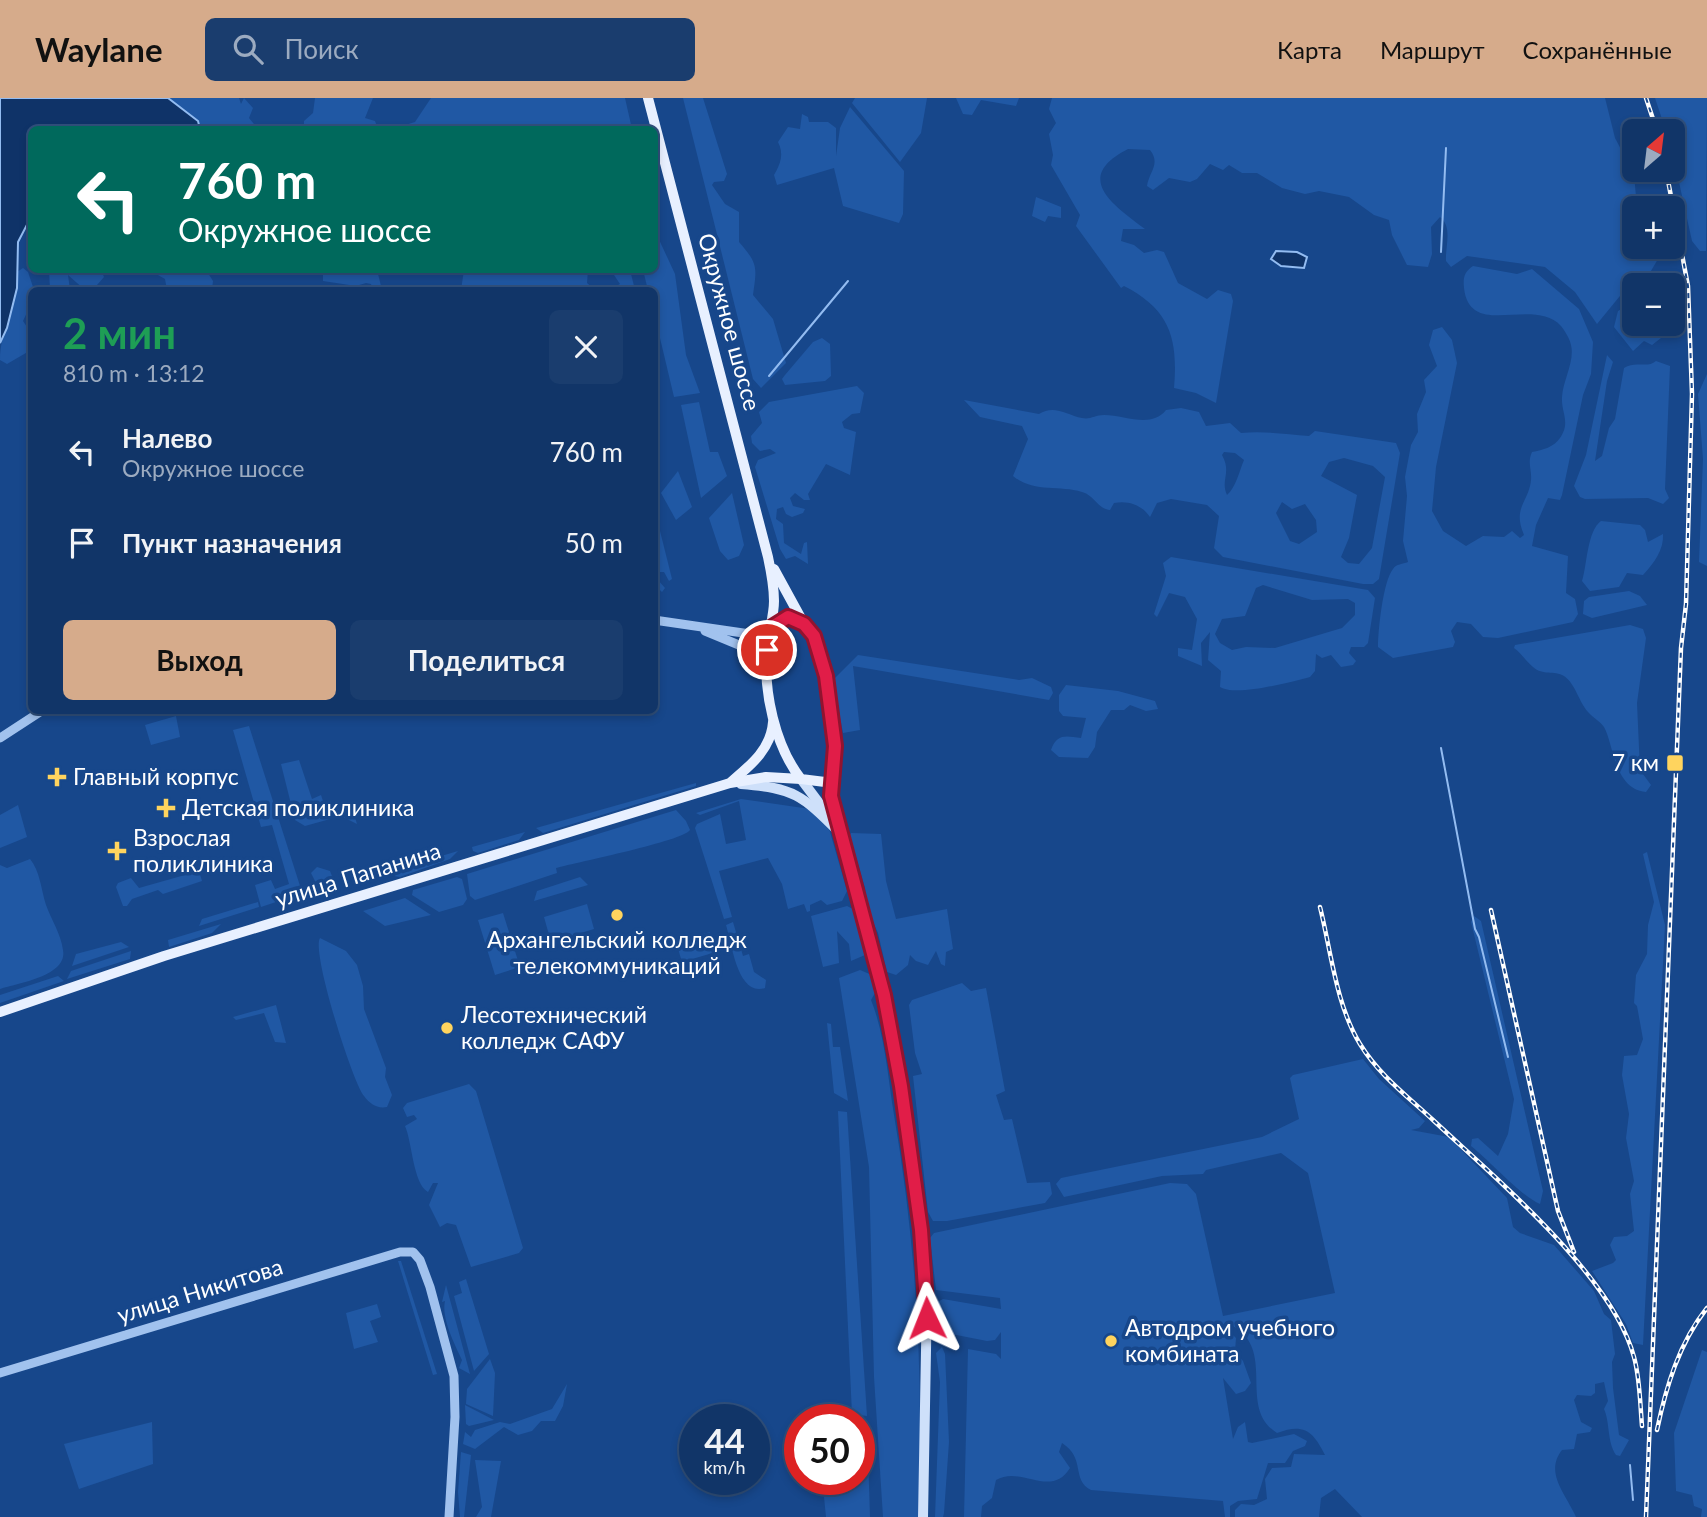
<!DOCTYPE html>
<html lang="ru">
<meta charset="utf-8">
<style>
:root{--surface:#113568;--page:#1a3d6e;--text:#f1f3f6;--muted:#9cabc0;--line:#30507c;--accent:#d6ab8b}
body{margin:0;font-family:Lato,sans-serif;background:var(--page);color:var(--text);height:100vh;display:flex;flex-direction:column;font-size:26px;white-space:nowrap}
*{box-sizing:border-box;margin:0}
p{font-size:23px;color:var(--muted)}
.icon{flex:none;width:38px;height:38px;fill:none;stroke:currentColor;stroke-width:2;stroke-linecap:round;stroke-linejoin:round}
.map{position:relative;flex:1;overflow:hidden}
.drawer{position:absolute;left:28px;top:189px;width:630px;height:427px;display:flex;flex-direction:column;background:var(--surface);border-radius:10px;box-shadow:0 4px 10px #0003,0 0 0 2px var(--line)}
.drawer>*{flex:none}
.hud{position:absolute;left:28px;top:28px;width:630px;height:147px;border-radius:10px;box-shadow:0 4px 10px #0003,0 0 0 2px var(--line);background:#00695c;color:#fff;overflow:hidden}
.needle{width:46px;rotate:28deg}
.buttons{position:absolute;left:1622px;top:21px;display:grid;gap:14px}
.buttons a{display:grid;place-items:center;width:63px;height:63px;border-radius:10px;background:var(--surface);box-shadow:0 4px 10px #0003,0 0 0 2px var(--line);font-size:35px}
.speed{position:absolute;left:679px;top:1306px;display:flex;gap:14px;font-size:35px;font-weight:700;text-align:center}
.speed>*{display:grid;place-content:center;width:91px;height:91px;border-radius:50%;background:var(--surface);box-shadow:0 4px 10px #0003,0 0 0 2px var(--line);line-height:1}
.speed small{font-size:18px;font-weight:400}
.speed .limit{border:10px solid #d22;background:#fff;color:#111}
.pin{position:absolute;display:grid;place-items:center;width:60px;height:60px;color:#fff;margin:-30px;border:4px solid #fff;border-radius:50%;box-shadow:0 2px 7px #0007}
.me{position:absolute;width:77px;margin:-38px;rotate:358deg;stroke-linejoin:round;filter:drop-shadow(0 0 5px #0008)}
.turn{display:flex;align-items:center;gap:24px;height:147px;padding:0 35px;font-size:32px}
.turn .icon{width:91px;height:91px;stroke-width:2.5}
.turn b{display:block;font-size:49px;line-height:60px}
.round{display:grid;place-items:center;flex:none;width:74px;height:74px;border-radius:10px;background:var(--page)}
.overview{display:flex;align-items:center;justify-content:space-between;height:119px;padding:0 35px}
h1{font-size:42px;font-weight:700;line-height:52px;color:#1e9e55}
.cta{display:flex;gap:14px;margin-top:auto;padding:14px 35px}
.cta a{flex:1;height:80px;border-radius:10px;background:var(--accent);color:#111;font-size:28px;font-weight:700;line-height:80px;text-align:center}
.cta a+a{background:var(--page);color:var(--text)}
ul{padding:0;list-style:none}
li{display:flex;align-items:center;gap:21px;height:91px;padding:0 35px}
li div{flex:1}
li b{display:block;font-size:26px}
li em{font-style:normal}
header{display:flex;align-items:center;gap:42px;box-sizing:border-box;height:98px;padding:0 35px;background:var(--accent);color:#111}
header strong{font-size:33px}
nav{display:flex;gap:38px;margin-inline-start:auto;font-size:24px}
.search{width:490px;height:63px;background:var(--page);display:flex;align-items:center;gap:18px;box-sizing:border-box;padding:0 24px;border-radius:10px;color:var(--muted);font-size:26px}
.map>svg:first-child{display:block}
</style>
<header>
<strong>Waylane</strong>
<div class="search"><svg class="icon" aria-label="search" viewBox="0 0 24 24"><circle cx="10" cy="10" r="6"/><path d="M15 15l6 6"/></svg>Поиск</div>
<nav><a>Карта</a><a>Маршрут</a><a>Сохранённые</a></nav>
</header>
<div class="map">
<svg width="1707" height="1419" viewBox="0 0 1707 1419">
<rect width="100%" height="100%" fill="#17478b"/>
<g fill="#2058a4" fill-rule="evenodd">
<polygon points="168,0 239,0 241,6 244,0 253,10 249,20 258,31 200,31 198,23"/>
<polygon points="315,0 373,0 365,20 375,23 378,31 304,31 304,23 313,15"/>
<polygon points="431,0 625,0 632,31 392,31 415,24"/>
<path d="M683,0H703L727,76L724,83L714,84L712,87L725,106L739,114V144C758,166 757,168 753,197L773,221L786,265L761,290L753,281Z"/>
<polygon points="855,0 927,0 921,35 900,64 852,5"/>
<polygon points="956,0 1019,0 1016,8 981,2 972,17 963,16"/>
<path d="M1052,0H1605L1615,40L1634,76L1637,110H1634V149H1654L1658,161L1648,178L1624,193L1597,226L1575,194L1545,169L1467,158L1451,169L1446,163C1445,149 1453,129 1440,119L1431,129L1432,156L1428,169L1407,167L1392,137L1389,122L1374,117L1349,99L1319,93L1305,96L1282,90L1257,75H1242L1229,67L1223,72L1210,66L1197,81L1190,84L1169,80L1153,92L1147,88C1149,74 1161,66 1150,52L1128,51C1071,80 1115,108 1145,131H1123L1121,143L1134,147L1144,155L1157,152L1164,154L1178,185L1207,201L1218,192L1231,196L1233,203L1216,305L1196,295L1174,290C1178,242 1171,212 1124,188L1121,190L1076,128L1080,117L1051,67L1053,57L1049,36L1056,25L1049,11Z"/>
<polygon points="1655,0 1707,0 1706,153 1700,153 1692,143 1673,57 1673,33 1666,33"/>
<path d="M850,9L904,73L903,116L899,125L843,108L834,70L777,87L774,77C781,65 784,56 778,44L788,29L800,31L802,16L808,19L809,24H828L836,30V58L840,30Z"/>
<polygon points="1036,99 1061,109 1061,120 1048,118 1045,124 1032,118"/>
<polygon points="655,133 675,176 686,257 700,295 674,299 655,219 654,192 648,192 643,172 654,172"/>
<path d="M1473,168L1517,176L1532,171L1579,211L1593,244L1591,276L1583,297L1562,397L1560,402L1548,400L1536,427L1532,448L1568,458L1566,495L1575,501L1578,516L1573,524L1498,540L1483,539L1471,526L1457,524L1451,533L1455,544L1453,549L1393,560L1378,549C1378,533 1383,483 1393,471C1396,466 1403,466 1408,464L1403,443L1407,398L1405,379L1411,347L1418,334L1417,316L1426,294L1424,282L1437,268L1429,247L1433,232L1442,229L1452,242L1457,265L1436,369L1432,413L1443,433L1466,448L1483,438L1504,439L1512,433L1520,440L1524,437C1512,409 1529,404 1531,382C1532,371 1527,365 1532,354C1543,352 1554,349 1560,340C1571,324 1561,315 1562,299C1563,282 1575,263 1571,247C1570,241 1565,233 1561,228C1533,198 1470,242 1464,190C1463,180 1464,174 1473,168Z"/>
<path d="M23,170L28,174L34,192H32L31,206L23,223L31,235V252L7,266L0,262C0,232 17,206 17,174Z"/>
<polygon points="49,172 101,172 104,179 97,187 85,192 68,177 70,192 50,192"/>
<polygon points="149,172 206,172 213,183 212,192 167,192 165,181"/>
<polygon points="323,172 377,172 382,192 373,192 371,186 366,185 356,188 323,183"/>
<polygon points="464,172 588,172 587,185 595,192 461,192"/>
<polygon points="615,172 630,172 635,192 608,192 620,186 614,177"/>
<polygon points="1634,204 1634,226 1660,226 1661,240 1652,247 1644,243 1633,253 1614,229 1618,213"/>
<polygon points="822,240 830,246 831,278 825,283 785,287 782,281 785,277 813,244"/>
<path d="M1607,257L1613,264L1607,283L1595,363L1602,358L1609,330L1615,321L1624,270C1636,262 1647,271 1656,263L1670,268L1665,391L1669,400L1663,406L1648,400L1585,401L1580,399L1574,388L1586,357Z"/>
<polygon points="1707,276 1707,468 1699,464 1703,361 1698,296"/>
<polygon points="857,288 864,295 860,315 852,316 842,324 844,330 856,334 850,377 826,366 808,396 810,402 804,402 795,395 790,400 793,408 805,411 803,415 792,419 786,416 783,409 777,411 776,421 783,426 784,445 801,456 804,445 807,444 808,466 795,458 786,461 780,451 755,369 758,362 776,355 770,351 760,353 752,345 751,338 762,325 759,314 769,304"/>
<path d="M964,302L1039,316C1054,306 1067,317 1082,320C1090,322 1095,317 1104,317C1125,317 1151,331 1166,312L1181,310L1199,314L1206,328L1230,325L1241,335C1264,333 1286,336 1309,338L1315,333L1396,345L1400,355L1379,481L1373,486H1363L1223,459L1214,450L1219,418L1207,407L1171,401L1157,405L1150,419C1142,407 1128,402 1114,405L1110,412C1098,411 1094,397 1082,394C1059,387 1033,395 1013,378L1028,341L1022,328L980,319ZM1224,354L1235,355L1244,362C1239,374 1236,389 1227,397C1220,382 1232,375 1222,357ZM1344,360L1373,368L1385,379L1372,450L1359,466L1348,465L1341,459L1349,440L1357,397L1321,378L1329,364ZM1282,404L1292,411L1305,406L1316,422L1317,434L1299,446L1290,443L1276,415Z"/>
<polygon points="699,304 710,354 718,354 727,378 701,400 681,307"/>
<polygon points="678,373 692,409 676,422 661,395"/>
<polygon points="732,395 744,447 739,458 728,462 720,453 709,420"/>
<polygon points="655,413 672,481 669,483 664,474 660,474 658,482 665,490 662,494 655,487"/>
<path d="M1601,423L1640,427L1645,432L1648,444L1663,436C1664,452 1654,465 1643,477L1627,475L1619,489L1590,493L1582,483C1587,468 1587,433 1601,423Z"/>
<path d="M1171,459L1368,492L1375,500L1368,545L1364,549H1351L1349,555L1356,563L1353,567L1341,569L1331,557L1322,560L1316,556L1315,573L1310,579C1291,584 1236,599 1220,589L1221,573L1208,562L1210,534L1201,545L1202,568L1178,558V550L1192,552L1197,521L1185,499L1169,495L1157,519L1154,516L1166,478L1163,465ZM1263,487L1312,502L1348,501L1355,505V517L1342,530L1275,550L1246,549L1232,552L1220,545L1215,536L1222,521L1245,518L1256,490Z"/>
<polygon points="1629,493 1640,498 1647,507 1592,520 1583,516 1584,503 1589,499"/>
<path d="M1630,527L1643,531L1646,540L1637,605L1640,672L1651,687L1646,694C1614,691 1614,647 1604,629C1600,623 1593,620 1588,614C1579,604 1575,585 1564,578C1554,572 1543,578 1533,569C1526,563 1521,555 1514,550L1515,547Z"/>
<polygon points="858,557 1019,582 1032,580 1051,589 1053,595 1049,602 853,568 860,632 843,635 833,582"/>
<path d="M1066,587L1118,593L1155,603L1158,611L1146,613L1130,607L1124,612H1111L1097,634L1095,649L1088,660L1059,659L1051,652C1057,635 1066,638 1081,640L1086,620L1063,618L1059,613V597Z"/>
<polygon points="176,618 180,639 151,647 145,627"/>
<polygon points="249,628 301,791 300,796 261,809 255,787 271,782 275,791 289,786 272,727 261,729 233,632"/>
<polygon points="299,662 312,701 321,697 325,709 350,703 357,726 341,718 305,728 295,722 281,666"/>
<polygon points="696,685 696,688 543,735 536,730"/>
<polygon points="741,701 824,713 847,793 842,803 827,807 821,802 810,807 810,813 807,814 804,806 788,811 782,786 768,760 719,773 732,819 724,821 695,730 697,726 720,716 726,746 746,742 739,703 700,717 696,715"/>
<polygon points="18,707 27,739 0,750 0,717"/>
<path d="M676,712L686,723L690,732C683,743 578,764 556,770L557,775L475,802L470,798L467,776Z"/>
<polygon points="525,734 519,742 478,755 473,753 472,749"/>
<polygon points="851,735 881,736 886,783 896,821 947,811 953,851 946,854 945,868 941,866 936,853 928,867 916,863 910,857 908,867 896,877 887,874 878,835 867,811 865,790 853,749 848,740"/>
<polygon points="458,753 450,761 400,779 394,778 391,773"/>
<polygon points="1647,754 1665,827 1643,1247 1633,1245 1626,1226 1592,1173 1613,1165 1616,1162 1610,1147 1614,1139 1627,1138 1634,1133 1630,1096 1634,1083 1626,1040 1629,1016 1622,977 1624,958 1637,957 1643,941 1637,908 1634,905 1636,877 1647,856 1648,827 1654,804 1643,756"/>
<path d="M30,761C40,773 41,791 46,807C51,821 61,836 63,852C68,878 18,885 0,891V767L7,770Z"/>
<polygon points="317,769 330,773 335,786 319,791 311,775"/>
<polygon points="199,773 202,783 163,796 158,792 132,801 127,808 123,808 116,789 118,785 131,780 139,790"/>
<polygon points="457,779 462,781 467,801 463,807 439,814 412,797 413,792"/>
<polygon points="580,779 588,787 534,803 537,793"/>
<polygon points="405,800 431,817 385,828 363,813"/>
<polygon points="258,804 259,809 199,828 202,821"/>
<polygon points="587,806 594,831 551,844 544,819"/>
<polygon points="847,808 853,811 865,857 851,863 849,846 837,833 839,865 823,869 811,818"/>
<polygon points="503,815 520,869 495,877 478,822"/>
<path d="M1474,818L1481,823L1543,1093L1540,1106C1521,1098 1490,1063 1471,1048L1472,1041L1478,1040L1498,1058L1508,1036L1514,1001L1471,824Z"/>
<path d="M733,824L743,858L749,856L754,874L766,882L765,890C738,899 732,847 726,827Z"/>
<polygon points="221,826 212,835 169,849 168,842"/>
<polygon points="710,834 716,854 682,864 676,844"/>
<path d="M320,840L346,853L357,867L363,888L364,911L386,970L385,979L392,997L387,1009C377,1011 370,1006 364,998C352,983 311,853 320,840Z"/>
<polygon points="121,844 129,849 72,868 76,856"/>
<polygon points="131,853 130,861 67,881 71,873"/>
<path d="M860,872L872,877L875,895L871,902C885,937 888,980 894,1017C917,1150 924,1284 918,1419H883L874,1279L869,1069L839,880Z"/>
<polygon points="58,878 64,883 0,905 0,897"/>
<polygon points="962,885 971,893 986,890 1005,993 996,997 1004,1022 1012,1021 1027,1085 1050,1084 1052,1096 1045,1105 947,1123 933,1123 928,1114 913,978 922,976 915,955 909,907 912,902"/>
<polygon points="276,907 286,945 275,944 264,915 236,922 233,919"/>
<polygon points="827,925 831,926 833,949 840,949 848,1003 834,995"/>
<path d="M1363,961L1379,981L1425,1023L1419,1030L1411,1032L1449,1039L1507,1100L1513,1129L1520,1135L1554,1147L1594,1193L1604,1216L1611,1222L1615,1256L1612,1264L1613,1290L1619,1337L1629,1342L1620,1358L1616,1357C1607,1344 1610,1324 1604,1311L1608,1303L1604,1284L1595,1286V1295L1591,1298L1577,1297L1574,1302L1581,1324L1592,1330L1590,1334L1577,1336L1574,1351L1562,1352C1544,1375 1566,1396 1576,1419H1362L1335,1391L1321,1400L1319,1419H1235V1412L1241,1406L1254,1407L1267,1401L1265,1381L1272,1370L1291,1369L1294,1356L1325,1357C1314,1335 1305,1324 1277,1335C1237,1310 1277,1253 1233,1228L1229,1233L1236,1240L1235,1253L1243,1263L1251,1285L1245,1293L1236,1296L1223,1280L1233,1341L1238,1329L1245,1324L1248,1344L1252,1345L1294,1336L1307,1343L1305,1348L1293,1353L1285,1365H1268L1257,1401L1238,1403L1230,1408V1419H1225L1223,1403L1091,1392C1071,1382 1086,1360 1062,1345L1059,1354L1070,1370C1051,1401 1021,1367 996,1382L992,1400L982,1408L981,1419H964L968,1251L996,1256L1001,1261V1234L995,1242L987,1243L936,1233L934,1206L943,1201L1001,1211L1000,1200L936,1192L930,1140L934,1135L1170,1085L1187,1086L1196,1096L1223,1218L1335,1195L1308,1075L1281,1055L1206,1072L1203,1076L1162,1078L1064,1099L1056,1086L1061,1080L1262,1039L1299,1021L1290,980L1293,977Z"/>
<path d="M469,986L476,993L523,1150L519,1155L471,1169L456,1127L447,1125L440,1129L429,1107L438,1085H433L428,1094C413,1086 412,1043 405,1028L417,1021L414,1017L407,1019L403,1010L407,1005Z"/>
<polygon points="838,1013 847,1014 867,1318 852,1316"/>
<polygon points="398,1163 401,1163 437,1276 433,1277"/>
<polygon points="466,1181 489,1256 474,1273 454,1198 462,1195 459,1184"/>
<path d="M446,1187L470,1276L459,1270L462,1262C455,1247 441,1220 445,1203L442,1204Z"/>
<polygon points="377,1206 381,1219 370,1223 378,1244 354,1251 346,1215"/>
<polygon points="942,1249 945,1256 949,1344 944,1415 943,1419 935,1419 940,1284 936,1255"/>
<polygon points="1702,1252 1707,1254 1707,1419 1701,1419 1702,1411 1694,1408 1692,1397 1676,1393 1674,1335"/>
<polygon points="490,1261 495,1275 493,1318 466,1306 467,1291"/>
<polygon points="567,1286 563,1308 555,1323 541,1323 532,1333 518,1337 504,1329 475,1351 463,1346 465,1334 471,1339 475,1332 500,1324 510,1326 552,1311"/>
<polygon points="465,1307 494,1322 469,1328 466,1326"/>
<polygon points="859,1323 867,1325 870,1419 826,1419 824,1399 829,1381 859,1381"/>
<polygon points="152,1324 153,1366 79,1391 64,1346"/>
<polygon points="461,1354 471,1357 464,1419 460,1419 458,1394"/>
<polygon points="475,1362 501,1363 491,1419 476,1419 482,1409"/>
</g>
<g fill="#0f3368" stroke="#93bcf1" stroke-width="2">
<polygon points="0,0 168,0 198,23 200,31 32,32 31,119 18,144 17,190 7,230 0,245"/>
<polygon points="1276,153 1297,154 1307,159 1304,170 1281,168 1271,161"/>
</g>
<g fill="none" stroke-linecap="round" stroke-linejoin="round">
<g stroke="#93bcf1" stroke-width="2">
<polyline points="1441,154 1446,50"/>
<polyline points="769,278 848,183"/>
<polyline points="1441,650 1475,831 1479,839 1508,959"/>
<polyline points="1630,1367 1633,1402"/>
</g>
<g stroke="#a1c2ee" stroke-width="9">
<polyline points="654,522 750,536 769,531"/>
<polyline points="705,533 751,552 767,568"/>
<polyline points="0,640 43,612"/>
<polyline points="0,1275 400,1154 413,1154 420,1162 430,1189 454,1278 455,1319 449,1419"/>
</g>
<g stroke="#cee0fa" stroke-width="10">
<polyline points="835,674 831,698 884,897 910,1043 927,1197 923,1419"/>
<polyline points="801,681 828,717"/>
<path d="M741,686C794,690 802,697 839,734"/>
</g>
<g stroke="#e8f0ff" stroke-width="10">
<path d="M648,0L768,459C771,473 774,488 774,503C774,519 768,535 767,551C763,593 775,648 801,681L825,684C830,681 833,677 835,672C841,648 826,560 813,538C807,527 800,522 788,519L769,531"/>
<polyline points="774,471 803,524"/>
<path d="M732,683C751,667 771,651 773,624"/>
<polyline points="0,914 164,858 730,685 766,679 801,681"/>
</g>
<defs>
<g id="rail">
<polyline points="1646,0 1657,33"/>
<path d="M1320,809C1331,853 1336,907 1360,946C1379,977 1407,998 1433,1022C1495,1080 1612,1177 1634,1259C1640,1281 1640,1305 1642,1328"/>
<polyline points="1491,812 1558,1113 1574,1154"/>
<path d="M1657,1332C1666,1289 1679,1245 1707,1210"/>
<polyline points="1646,1419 1681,550 1686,506 1692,296 1688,188 1666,72"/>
</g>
</defs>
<use href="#rail" stroke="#fff" stroke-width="4.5"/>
<use href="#rail" stroke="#17478b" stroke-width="2" stroke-dasharray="5" stroke-linecap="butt"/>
</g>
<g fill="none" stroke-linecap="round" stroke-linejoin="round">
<defs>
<polyline id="route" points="767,552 769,531 788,519 804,526 814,538 826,578 835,648 831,698 884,897 901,988 921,1132 927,1220"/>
</defs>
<use href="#route" stroke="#92132f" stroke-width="18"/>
<use href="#route" stroke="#e11d48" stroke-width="12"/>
</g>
<g fill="#ffd45e" stroke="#17478b" stroke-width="2.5">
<rect x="1666" y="656" width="18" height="18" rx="3.5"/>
<path d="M53.5 668.5h7v7h7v7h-7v7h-7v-7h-7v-7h7z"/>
<path d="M162.5 699.5h7v7h7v7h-7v7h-7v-7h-7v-7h7z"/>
<path d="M113.5 742.5h7v7h7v7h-7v7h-7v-7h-7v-7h7z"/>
<circle cx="617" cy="817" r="7"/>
<circle cx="447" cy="930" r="7"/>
<circle cx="1111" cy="1243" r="7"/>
</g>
<g text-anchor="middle" stroke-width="7" stroke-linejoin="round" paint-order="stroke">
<g font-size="23" fill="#fff" stroke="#17478b">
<text transform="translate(729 224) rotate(75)" y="8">Окружное шоссе</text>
<text transform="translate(358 777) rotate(-17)" y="8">улица Папанина</text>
<text transform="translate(200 1193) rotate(-17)" y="8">улица Никитова</text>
</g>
<g font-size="23" fill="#fff" stroke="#17478b" text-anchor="start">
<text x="1659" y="673" text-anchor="end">7 км</text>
<text x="73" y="687">Главный корпус</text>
<text x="182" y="718">Детская поликлиника</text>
<text x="133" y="748">Взрослая<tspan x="133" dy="26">поликлиника</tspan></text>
<text x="617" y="850" text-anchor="middle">Архангельский колледж<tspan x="617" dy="26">телекоммуникаций</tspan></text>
<text x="461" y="925">Лесотехнический<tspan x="461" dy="26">колледж САФУ</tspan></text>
<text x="1125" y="1238">Автодром учебного<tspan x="1125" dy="26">комбината</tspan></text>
</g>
</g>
</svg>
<div class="buttons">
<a><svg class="needle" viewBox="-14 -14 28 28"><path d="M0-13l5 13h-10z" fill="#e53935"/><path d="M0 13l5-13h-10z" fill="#9cabc0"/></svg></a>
<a>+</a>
<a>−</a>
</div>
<div class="speed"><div>44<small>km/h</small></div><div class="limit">50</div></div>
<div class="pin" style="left:767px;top:552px;background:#d93025"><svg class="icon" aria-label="arrive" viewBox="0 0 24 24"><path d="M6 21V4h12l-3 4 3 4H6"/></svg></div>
<svg class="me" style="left:927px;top:1220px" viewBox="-20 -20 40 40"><path d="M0-17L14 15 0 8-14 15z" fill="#e11d48" stroke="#fff" stroke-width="4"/></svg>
<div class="hud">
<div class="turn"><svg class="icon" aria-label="left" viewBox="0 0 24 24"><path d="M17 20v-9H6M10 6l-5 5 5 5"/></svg><div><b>760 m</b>Окружное шоссе</div></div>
</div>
<section class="drawer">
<div class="overview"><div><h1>2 мин</h1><p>810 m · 13:12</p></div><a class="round"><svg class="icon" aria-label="close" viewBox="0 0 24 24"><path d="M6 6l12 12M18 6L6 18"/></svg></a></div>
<ul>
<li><svg class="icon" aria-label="left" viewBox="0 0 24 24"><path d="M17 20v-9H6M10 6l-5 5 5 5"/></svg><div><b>Налево</b><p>Окружное шоссе</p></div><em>760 m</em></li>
<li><svg class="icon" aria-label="arrive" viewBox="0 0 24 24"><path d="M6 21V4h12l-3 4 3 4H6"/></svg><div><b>Пункт назначения</b></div><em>50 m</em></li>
</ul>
<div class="cta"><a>Выход</a><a>Поделиться</a></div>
</section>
</div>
